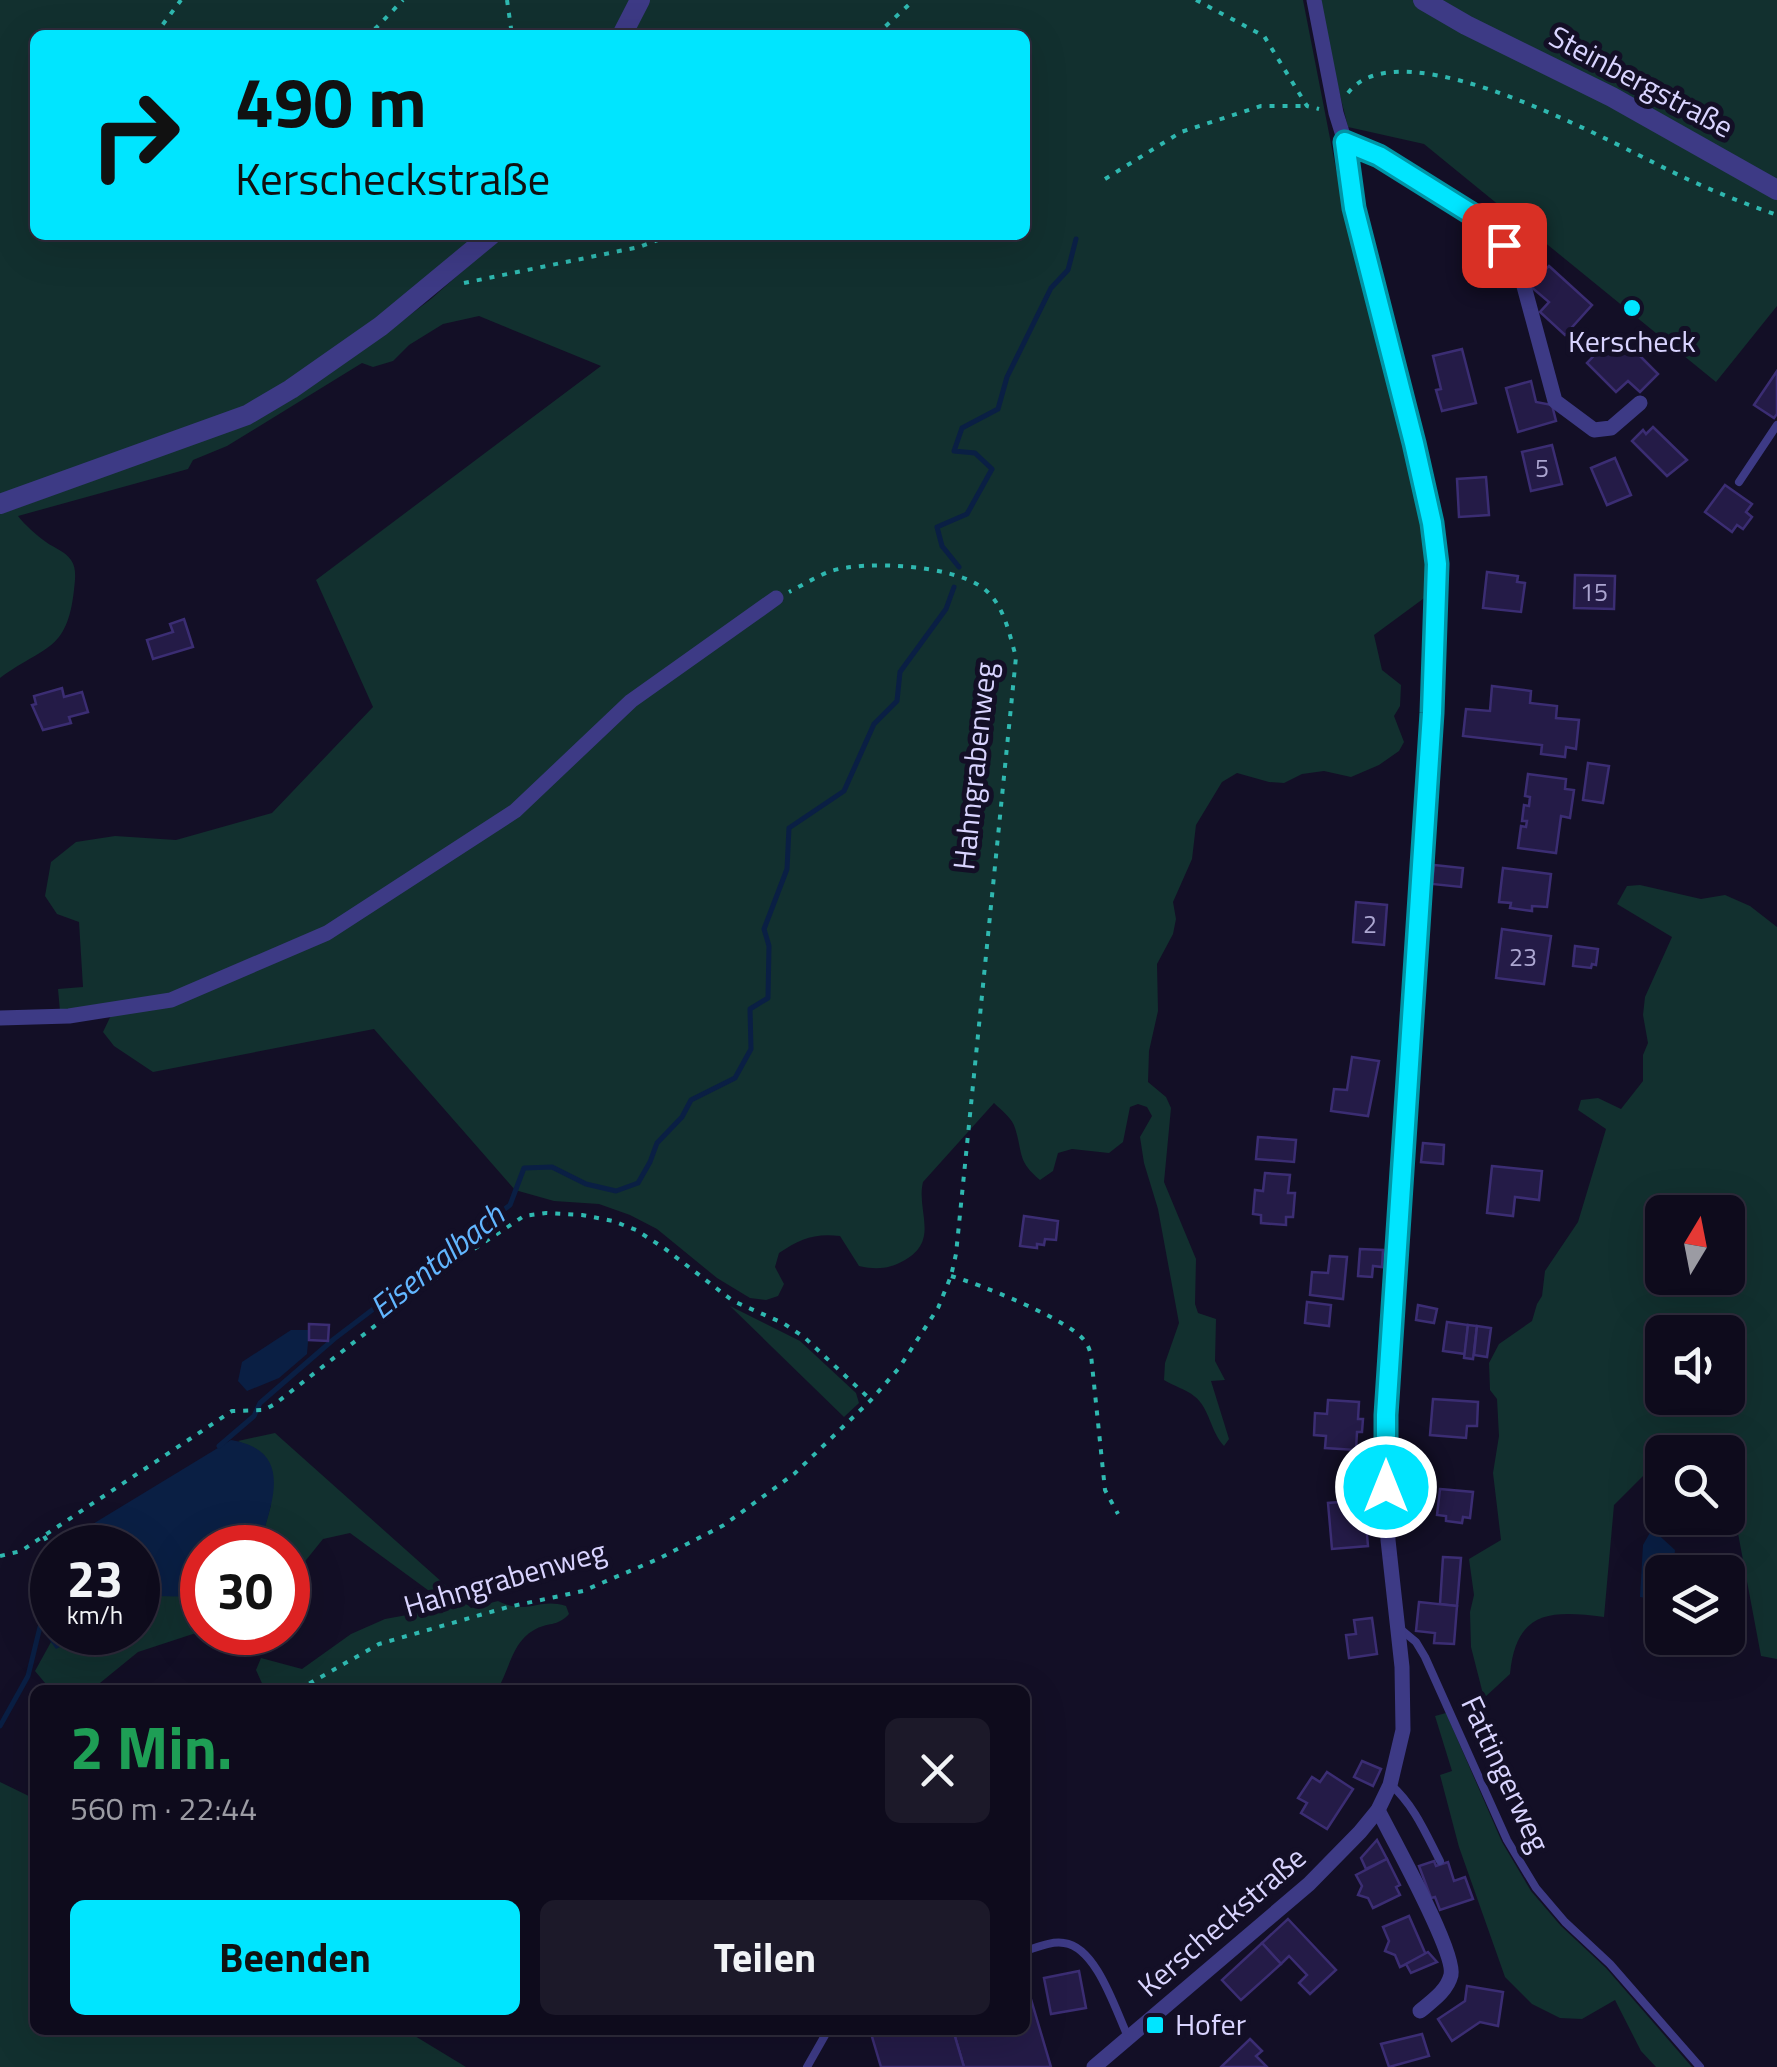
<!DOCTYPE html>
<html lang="de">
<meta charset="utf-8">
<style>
:root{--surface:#0e0b1c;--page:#1c1929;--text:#f1f3f6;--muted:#9b9ba3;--line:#2e2b3b;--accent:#00e5ff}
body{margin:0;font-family:"Titillium Web",sans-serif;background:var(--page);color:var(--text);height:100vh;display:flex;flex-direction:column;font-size:38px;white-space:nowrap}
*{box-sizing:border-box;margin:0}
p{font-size:32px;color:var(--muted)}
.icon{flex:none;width:55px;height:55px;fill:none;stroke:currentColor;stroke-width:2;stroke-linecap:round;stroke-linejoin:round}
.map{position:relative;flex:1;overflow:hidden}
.panel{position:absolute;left:30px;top:1685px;width:1000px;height:350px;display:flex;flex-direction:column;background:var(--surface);border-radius:15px;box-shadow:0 10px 40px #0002,0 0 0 2px var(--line)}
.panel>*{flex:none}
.top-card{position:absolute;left:30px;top:30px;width:1000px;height:210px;border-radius:15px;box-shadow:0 10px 40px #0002,0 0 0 2px var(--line);background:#00e5ff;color:#111;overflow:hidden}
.needle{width:65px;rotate:10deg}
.fabs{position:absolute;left:1645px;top:1195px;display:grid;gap:20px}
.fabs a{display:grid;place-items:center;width:100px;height:100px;border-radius:15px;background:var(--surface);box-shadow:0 10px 40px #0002,0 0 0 2px var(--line);font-size:50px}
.speed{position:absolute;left:30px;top:1525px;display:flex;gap:20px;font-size:50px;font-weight:700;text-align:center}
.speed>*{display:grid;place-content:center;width:130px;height:130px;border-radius:50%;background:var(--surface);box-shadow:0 10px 40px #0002,0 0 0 2px var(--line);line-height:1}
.speed small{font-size:25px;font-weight:400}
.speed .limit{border:15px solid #d22;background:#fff;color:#111}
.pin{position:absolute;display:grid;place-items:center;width:85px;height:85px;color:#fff;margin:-42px;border-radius:20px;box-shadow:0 5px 15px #0006}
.me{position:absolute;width:110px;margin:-55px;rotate:0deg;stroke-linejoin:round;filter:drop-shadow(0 0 8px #0008)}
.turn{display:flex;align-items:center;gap:35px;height:210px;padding:0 40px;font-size:45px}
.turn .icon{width:130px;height:130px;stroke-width:2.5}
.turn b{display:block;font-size:70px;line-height:85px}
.round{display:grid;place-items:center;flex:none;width:105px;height:105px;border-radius:15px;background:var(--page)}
.headline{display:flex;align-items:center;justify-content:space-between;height:170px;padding:0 40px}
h1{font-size:60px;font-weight:700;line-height:75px;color:#1e9e55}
.button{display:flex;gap:20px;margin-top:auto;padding:20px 40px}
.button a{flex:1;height:115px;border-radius:15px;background:var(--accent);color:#111;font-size:40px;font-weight:700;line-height:115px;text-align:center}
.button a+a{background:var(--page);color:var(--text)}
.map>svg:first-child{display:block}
</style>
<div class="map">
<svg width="1777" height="2067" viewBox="0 0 1777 2067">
<rect width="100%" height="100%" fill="#130f26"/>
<g fill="#12302f" fill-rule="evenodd">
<polygon points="0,0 632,0 614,35 35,35 35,235 480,235 377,321 244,409 0,496"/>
<path d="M649,0H1303L1344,210L1422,525L1427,596L1374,635L1382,670L1401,685L1400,706L1394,716L1404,742L1399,751L1379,765L1351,777L1324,771L1302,774L1284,783L1269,782L1237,773L1222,782L1196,825L1192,859L1173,902L1176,919L1173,934L1157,964L1158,1011L1149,1051L1148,1082L1166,1097L1171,1108L1164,1182L1196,1259L1195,1304L1198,1313L1216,1319L1215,1361L1225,1380L1211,1381L1229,1439L1224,1446C1210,1431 1210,1408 1194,1396C1186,1389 1173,1386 1164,1380L1165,1363L1179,1323L1158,1209L1144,1163L1140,1137L1152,1116L1147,1107L1138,1104L1130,1107L1123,1142L1109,1153L1072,1149L1058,1153L1053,1171L1040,1180C1017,1161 1023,1153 1015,1128C1013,1119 1001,1110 994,1103L923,1182C916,1211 940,1240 905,1260C889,1269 877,1270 859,1266L840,1236C814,1233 800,1239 779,1253L775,1267L784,1284L778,1296L766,1300L750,1298L717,1278L657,1229L630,1215L599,1204L554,1201L515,1190L374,1029L153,1072L114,1046L103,1032L116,1005L60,1011L58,989L83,987L79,922L57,914L45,896L51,862L76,842L115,836L176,840L272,813L373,707L316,580L601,366L479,316L443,324L409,345L393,361L373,367L362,363L227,446L193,460L188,469L18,516C25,525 36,535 46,542C54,548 65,551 71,560C77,568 75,580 74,590C67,652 45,645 0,678V514L251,423L386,333L431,299L503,235H1025V35H631Z"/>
<polygon points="1316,0 1777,0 1777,306 1716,382 1424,144 1348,127"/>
<path d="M1640,885L1701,899L1725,895L1750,906L1777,927V1659L1761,1656L1728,1480V1452H1662V1471L1650,1469L1614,1505L1604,1617C1551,1610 1516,1610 1510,1674L1484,1698L1471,1647L1470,1612L1474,1595L1469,1559L1501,1540L1493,1473L1499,1436L1497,1399L1490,1390L1489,1363L1499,1344L1532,1321L1537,1304L1542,1296L1545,1271L1578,1222L1606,1129L1578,1110L1581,1100L1598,1098L1621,1109L1643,1081V1055L1648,1043L1643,1015L1645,997L1672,937L1617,904L1627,886ZM1662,1212H1728V1278H1662ZM1662,1332H1728V1398H1662Z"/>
<polygon points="730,1306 800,1341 856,1393 859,1403 844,1417"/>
<path d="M275,1433L471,1608L498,1601C529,1616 538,1597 566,1606L569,1614C558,1627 547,1622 534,1630C511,1643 510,1670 497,1690H265L256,1670L261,1658L302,1669L351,1634L385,1619L451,1607L350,1533L323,1539L294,1575L300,1609L288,1608V1548L259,1547L271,1505L259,1452L238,1441Z"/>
<polygon points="178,1594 202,1597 202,1631 138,1652 95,1687 51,1690 35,1671 51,1642 57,1648 86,1633 138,1632 138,1602 154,1596"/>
<polygon points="1446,1713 1502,1842 1531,1891 1561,1926 1606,1968 1692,2067 1656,2067 1641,2051 1615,2000 1582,2019 1560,2018 1532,2004 1505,1977 1459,1847 1440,1775 1452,1771 1435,1716"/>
<polygon points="0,1782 35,1799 35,2030 405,2030 466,2067 0,2067"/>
</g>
<g fill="#0a1f44">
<polygon points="291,1330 309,1330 307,1354 279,1378 247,1391 238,1381 242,1362"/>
<path d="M231,1440C296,1451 271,1504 259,1547L202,1548V1597L154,1596L138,1602V1548L55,1547Z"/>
<polygon points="1652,1529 1675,1550 1673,1572 1662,1572 1662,1601 1640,1597 1643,1545"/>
<path d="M49,1548L52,1556V1632L86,1633L56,1649C26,1608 22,1593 49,1548Z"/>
</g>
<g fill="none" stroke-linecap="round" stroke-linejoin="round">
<g stroke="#0a1f44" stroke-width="5">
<polyline points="959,567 942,546 937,527 967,514 992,469 975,453 954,451 962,428 998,409 1007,377 1051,288 1068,270 1076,239"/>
<polyline points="219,1446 254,1416 260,1403 334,1339 510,1205 524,1168 552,1167 586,1184 616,1191 638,1183 650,1162 657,1143 682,1117 691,1100 735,1078 751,1049 750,1009 768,998 769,946 764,929 787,869 789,828 844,791 874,724 897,701 900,672 946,609 954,587"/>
<polyline points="0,1726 28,1676 40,1627 52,1614"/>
</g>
</g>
<g fill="#241b47" stroke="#3b2d73" stroke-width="2.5">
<polygon points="1549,266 1592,305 1565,335 1540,312 1549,302 1530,286"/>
<polygon points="1620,336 1658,374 1640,392 1628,381 1616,392 1587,363 1610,339 1613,343"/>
<polygon points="1462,349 1476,403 1442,411 1436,390 1441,389 1433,356"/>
<polygon points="1777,371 1777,414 1774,418 1754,405"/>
<polygon points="1531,381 1536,402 1552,405 1556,421 1518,432 1506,388"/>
<polygon points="1653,427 1687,460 1667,476 1632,441 1643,430 1646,434"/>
<polygon points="1552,445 1562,484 1531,491 1522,452"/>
<polygon points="1615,458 1631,495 1607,505 1591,468"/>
<polygon points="1486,477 1489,515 1459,517 1457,479"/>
<polygon points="1725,485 1752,504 1746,512 1752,517 1743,529 1737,525 1732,532 1705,512"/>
<polygon points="1487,572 1518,576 1517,582 1525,583 1521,612 1483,608"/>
<polygon points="1575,575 1615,576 1614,609 1574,608"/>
<polygon points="184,619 193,647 153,659 147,640 173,632 170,624"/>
<polygon points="1492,686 1531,691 1530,703 1557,706 1556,718 1579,720 1576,749 1566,747 1565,757 1541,754 1542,745 1463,736 1466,709 1490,711"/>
<polygon points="62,688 64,697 82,692 88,712 69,717 71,723 43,730 32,705 36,704 34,696"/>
<polygon points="1588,763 1609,766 1603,803 1583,800"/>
<polygon points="1528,774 1566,779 1565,789 1574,790 1570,818 1561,816 1556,853 1518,848 1521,826 1526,827 1527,821 1522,821 1524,805 1529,806 1530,797 1525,796"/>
<polygon points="1434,865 1463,868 1461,887 1432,884"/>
<polygon points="1503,868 1551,874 1547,907 1532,906 1532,911 1510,908 1511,903 1499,902"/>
<polygon points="1356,902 1387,905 1384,945 1353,942"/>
<polygon points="1502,929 1551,936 1544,984 1496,978"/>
<polygon points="1575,946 1598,949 1596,965 1592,964 1591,968 1573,966"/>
<polygon points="1352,1057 1379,1061 1368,1116 1331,1111 1334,1089 1347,1090"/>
<polygon points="1258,1137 1296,1140 1294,1162 1256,1159"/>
<polygon points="1423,1143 1444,1145 1443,1164 1421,1162"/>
<polygon points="1492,1166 1542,1171 1539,1200 1515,1197 1513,1216 1487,1213"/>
<polygon points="1265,1173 1290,1175 1288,1193 1295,1193 1293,1217 1286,1217 1286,1225 1261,1223 1261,1215 1253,1214 1255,1190 1263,1191"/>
<polygon points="1024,1216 1058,1221 1056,1240 1045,1239 1044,1245 1037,1244 1037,1248 1020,1246"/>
<polygon points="1360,1249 1383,1250 1382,1267 1373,1266 1372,1277 1358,1276"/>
<polygon points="1330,1256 1347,1257 1343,1299 1310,1295 1312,1272 1328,1273"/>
<polygon points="1307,1302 1331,1305 1329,1326 1305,1323"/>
<polygon points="1418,1305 1437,1309 1434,1323 1416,1320"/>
<polygon points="1447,1322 1468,1325 1465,1354 1443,1351"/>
<polygon points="309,1324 329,1325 328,1341 309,1340"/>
<polygon points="1468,1325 1477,1326 1473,1359 1464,1358"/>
<polygon points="1477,1326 1491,1328 1487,1357 1474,1355"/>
<polygon points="1433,1399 1478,1402 1477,1426 1467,1426 1466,1438 1430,1435"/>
<polygon points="1328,1400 1359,1402 1358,1419 1363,1419 1362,1432 1357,1432 1356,1450 1325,1448 1326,1436 1314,1435 1315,1413 1327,1414"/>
<polygon points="1440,1489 1473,1492 1470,1518 1463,1517 1462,1523 1446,1521 1446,1516 1437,1515"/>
<polygon points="1364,1500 1368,1546 1332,1549 1328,1503"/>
<polygon points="1443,1557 1461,1558 1457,1606 1440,1604"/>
<polygon points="1419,1602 1457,1606 1454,1644 1434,1643 1435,1633 1416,1631"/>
<polygon points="1372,1618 1377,1654 1349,1658 1346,1635 1356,1634 1354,1620"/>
<polygon points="1362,1761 1381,1769 1373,1786 1354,1777"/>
<polygon points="1327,1772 1353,1789 1327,1829 1301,1813 1307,1803 1298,1798 1312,1777 1320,1782"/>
<polygon points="1377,1840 1387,1859 1366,1869 1361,1858"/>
<polygon points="1387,1859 1400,1885 1396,1887 1400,1895 1373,1908 1368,1898 1358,1895 1362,1886 1356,1875"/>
<polygon points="1434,1861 1436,1866 1448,1862 1454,1881 1465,1877 1473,1899 1440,1910 1435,1897 1431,1898 1419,1866"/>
<polygon points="1409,1916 1426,1955 1400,1967 1395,1955 1385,1951 1389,1941 1383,1927"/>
<polygon points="1288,1919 1336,1970 1310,1994 1299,1983 1307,1975 1289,1956 1281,1964 1262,1943"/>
<polygon points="1262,1943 1281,1964 1241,2000 1222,1980"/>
<polygon points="1428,1952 1437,1962 1411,1973 1406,1964"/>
<polygon points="1079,1971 1086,2008 1051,2014 1044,1978"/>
<polygon points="1025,1979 1051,2067 964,2067 953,2030 1025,2030"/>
<polygon points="1467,1986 1503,1992 1498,2026 1480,2022 1452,2041 1438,2019 1465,2001"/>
<polygon points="870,2030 953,2030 964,2067 881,2067"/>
<polygon points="1422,2034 1429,2056 1389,2067 1381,2044"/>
<polygon points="1250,2039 1262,2051 1256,2056 1267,2067 1221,2067"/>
</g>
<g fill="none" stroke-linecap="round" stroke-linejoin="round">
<g stroke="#2fb8b0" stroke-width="4" stroke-dasharray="5 8" stroke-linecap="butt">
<polyline points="507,0 512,35"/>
<polyline points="1196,0 1264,36 1307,106 1319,109"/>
<polyline points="155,35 181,0"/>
<polyline points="363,35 376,28 403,0"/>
<polyline points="876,35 914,0"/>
<path d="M1348,93C1402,22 1622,149 1685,178C1715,192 1746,204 1777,215"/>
<polyline points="1105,179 1181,132 1261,106 1307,106"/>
<polyline points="464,283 639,247 671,235"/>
<path d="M951,1276C982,1285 1056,1315 1079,1335C1086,1341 1089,1347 1091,1355L1105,1490L1118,1514"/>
<polyline points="44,1536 52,1550"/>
<polyline points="0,1556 21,1551 232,1411 264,1410 275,1404 468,1253 524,1216 546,1213 582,1215 613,1221 636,1230 664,1248 733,1301 783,1323 804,1337 871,1400"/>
<path d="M298,1690L379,1644L508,1607L583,1591L658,1559L724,1525L794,1474L871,1400L899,1368L938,1308L951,1276L956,1254L1016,657C1009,633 1004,604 983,588C952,565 867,560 831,571C817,576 803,585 789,592"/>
</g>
<g stroke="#3d3a85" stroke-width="8">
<polyline points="1739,482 1777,425"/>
<polyline points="1398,1627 1416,1642 1425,1657 1507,1840 1536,1888 1565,1922 1610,1964 1700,2067"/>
<path d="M1391,1785C1414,1805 1426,1834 1440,1861"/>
<path d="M1025,1951C1038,1947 1051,1941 1064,1943C1097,1947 1116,2012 1129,2039"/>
<polyline points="807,2067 828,2030"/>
</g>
<g stroke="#3d3a85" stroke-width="15">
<polyline points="1345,142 1379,156 1491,225 1518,264 1555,401 1594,430 1611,428 1640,403"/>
<polyline points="0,1018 69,1016 171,1000 327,933 515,811 631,701 776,598"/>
<path d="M1378,1810C1392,1838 1456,1952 1451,1975C1447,1991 1432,2001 1420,2011"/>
<polyline points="1094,2067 1309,1884 1360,1832 1378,1810 1390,1785 1403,1730 1402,1667 1388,1540 1386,1415 1433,713 1437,564 1432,523 1414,443 1354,207 1345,142 1336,113 1314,0"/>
</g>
<g stroke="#3d3a85" stroke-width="20">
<polyline points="1423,0 1466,25 1612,97 1777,190"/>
<polyline points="622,35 640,0"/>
<polyline points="0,504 247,415 291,389 381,326 491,235"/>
</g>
</g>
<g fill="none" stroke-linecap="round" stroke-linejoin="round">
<defs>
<polyline id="route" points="1386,1487 1386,1415 1432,713 1437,564 1432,523 1414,443 1354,208 1345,142 1379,156 1491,226 1504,245"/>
</defs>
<use href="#route" stroke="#0095a6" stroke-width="25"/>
<use href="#route" stroke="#00e5ff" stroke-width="18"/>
</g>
<g fill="#00e5ff" stroke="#130f26" stroke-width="4">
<circle cx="1632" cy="308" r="10"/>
<rect x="1145" y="2015" width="20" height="20" rx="5"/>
</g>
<g text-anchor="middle" stroke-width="10" stroke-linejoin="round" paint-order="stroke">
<g font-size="25" fill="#aca6d1">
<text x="1542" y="477">5</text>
<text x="1594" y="601">15</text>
<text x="1370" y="933">2</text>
<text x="1523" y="966">23</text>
</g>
<g font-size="30" fill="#d9d4ff" stroke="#130f26">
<text transform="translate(1641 82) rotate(28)" y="10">Steinbergstraße</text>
<text transform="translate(975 766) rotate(-84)" y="10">Hahngrabenweg</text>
<text transform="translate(505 1579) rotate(-16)" y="10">Hahngrabenweg</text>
<text transform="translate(1505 1774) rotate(65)" y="10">Fattingerweg</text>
<text transform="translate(1222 1922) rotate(-41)" y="10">Kerscheckstraße</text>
</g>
<g font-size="30" fill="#d9d4ff" stroke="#130f26">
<text x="1632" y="352">Kerscheck</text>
<text x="1175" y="2035" text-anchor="start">Hofer</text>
</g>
<g font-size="32" font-style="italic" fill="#62b6ff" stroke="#130f26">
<text transform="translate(437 1261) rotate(-39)" y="11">Eisentalbach</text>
</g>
</g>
</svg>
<div class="fabs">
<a><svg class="needle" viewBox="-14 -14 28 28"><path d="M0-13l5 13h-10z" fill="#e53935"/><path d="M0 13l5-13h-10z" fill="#9b9ba3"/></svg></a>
<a><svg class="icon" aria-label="sound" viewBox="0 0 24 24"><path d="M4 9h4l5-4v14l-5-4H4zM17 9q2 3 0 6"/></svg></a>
<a><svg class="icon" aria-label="search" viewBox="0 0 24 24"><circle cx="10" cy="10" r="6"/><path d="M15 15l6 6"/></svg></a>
<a><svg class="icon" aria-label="layers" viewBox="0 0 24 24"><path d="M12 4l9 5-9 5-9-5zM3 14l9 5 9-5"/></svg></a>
</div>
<div class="speed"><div>23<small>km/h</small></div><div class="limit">30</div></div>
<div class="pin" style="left:1504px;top:245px;background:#d93025"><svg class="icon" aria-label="arrive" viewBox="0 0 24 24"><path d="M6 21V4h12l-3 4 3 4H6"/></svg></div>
<svg class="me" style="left:1386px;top:1487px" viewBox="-20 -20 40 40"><circle r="17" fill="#00e5ff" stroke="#fff" stroke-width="3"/><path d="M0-11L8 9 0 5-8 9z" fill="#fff"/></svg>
<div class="top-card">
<div class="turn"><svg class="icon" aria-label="right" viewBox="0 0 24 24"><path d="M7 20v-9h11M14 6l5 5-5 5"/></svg><div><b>490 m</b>Kerscheckstraße</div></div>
</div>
<section class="panel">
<div class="headline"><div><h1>2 Min.</h1><p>560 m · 22:44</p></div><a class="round"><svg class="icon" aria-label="close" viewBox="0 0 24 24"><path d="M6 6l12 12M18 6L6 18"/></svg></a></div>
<div class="button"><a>Beenden</a><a>Teilen</a></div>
</section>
</div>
